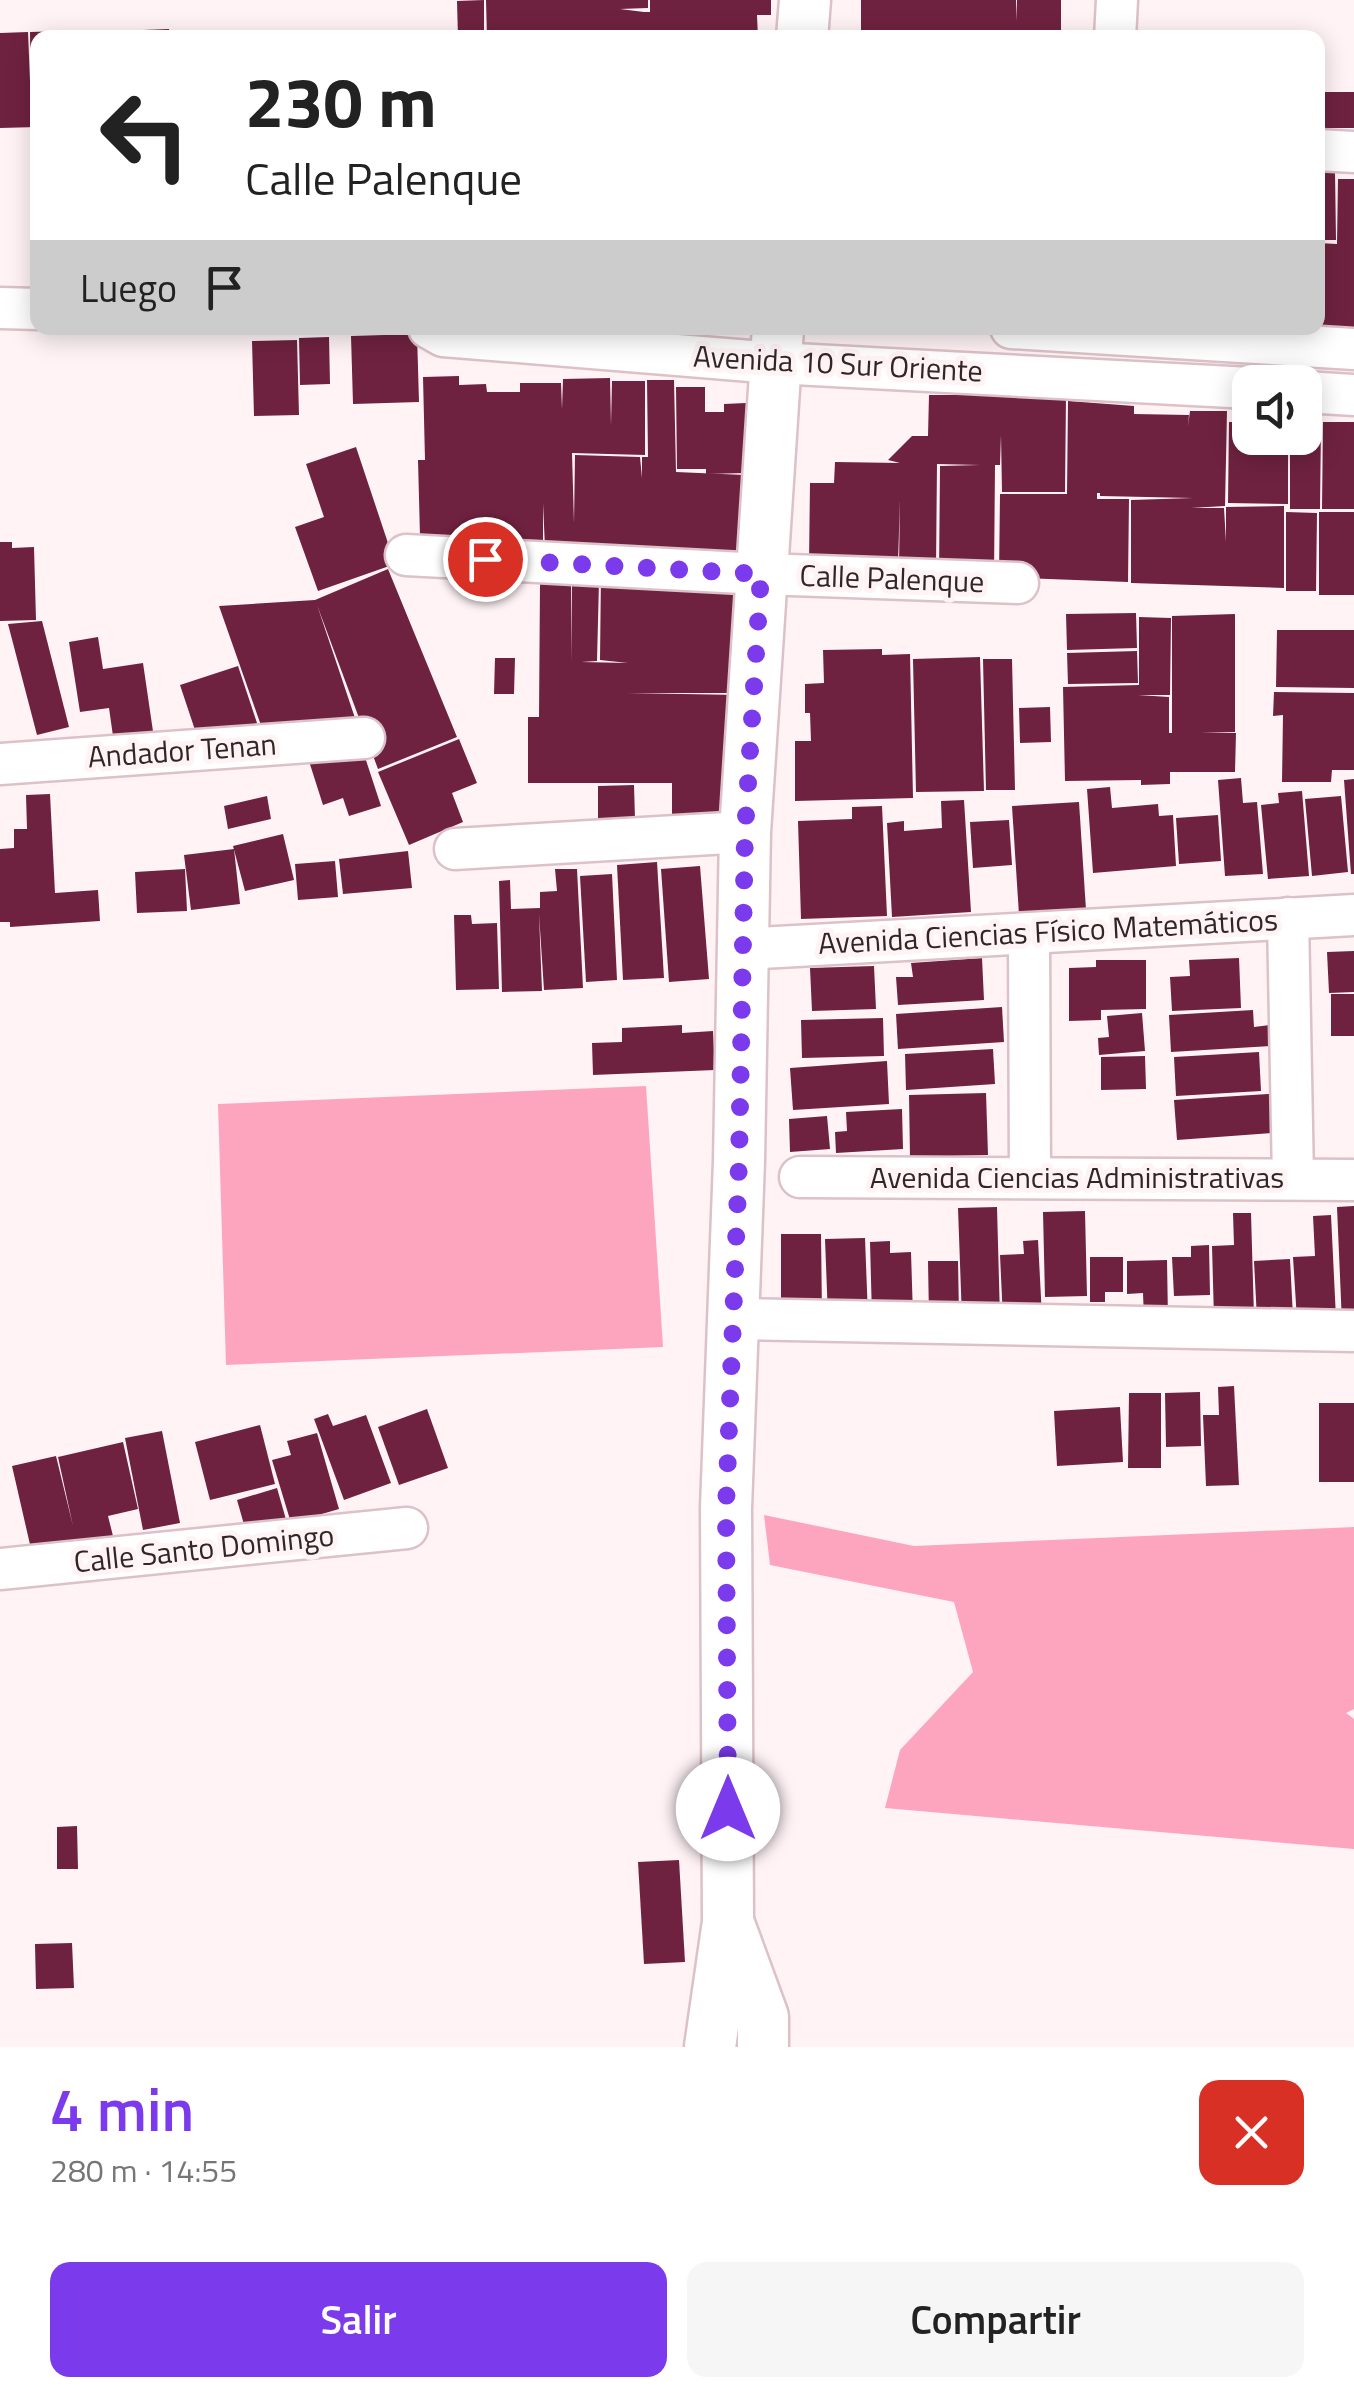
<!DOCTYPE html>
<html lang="es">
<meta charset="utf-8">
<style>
:root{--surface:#fff;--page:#f6f6f6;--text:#222;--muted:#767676;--accent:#7c3aed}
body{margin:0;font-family:"Titillium Web",sans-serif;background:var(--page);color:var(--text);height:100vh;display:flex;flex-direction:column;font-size:38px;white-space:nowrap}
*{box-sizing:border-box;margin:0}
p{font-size:32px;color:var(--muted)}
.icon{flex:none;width:55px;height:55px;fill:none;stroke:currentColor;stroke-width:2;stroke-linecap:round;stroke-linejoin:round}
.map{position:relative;height:2047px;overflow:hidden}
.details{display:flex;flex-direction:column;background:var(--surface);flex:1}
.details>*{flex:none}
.banner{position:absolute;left:30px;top:30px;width:1295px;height:305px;border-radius:20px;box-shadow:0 5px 25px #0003;background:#fff;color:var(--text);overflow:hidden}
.buttons{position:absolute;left:1232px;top:365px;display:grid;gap:20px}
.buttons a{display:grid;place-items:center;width:90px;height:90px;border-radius:20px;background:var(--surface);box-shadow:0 5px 25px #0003;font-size:50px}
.pin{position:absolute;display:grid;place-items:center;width:85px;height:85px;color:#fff;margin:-42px;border:5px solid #fff;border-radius:50%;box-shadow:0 2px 10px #0007}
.me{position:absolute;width:110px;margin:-55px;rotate:0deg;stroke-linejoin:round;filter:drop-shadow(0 0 8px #0008)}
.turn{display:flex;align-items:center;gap:35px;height:210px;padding:0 50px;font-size:45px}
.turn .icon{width:130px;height:130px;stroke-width:2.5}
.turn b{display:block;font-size:70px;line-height:85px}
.then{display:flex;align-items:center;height:95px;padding:0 50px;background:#0003;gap:20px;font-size:38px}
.round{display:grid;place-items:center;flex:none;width:105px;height:105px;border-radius:20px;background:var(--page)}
.head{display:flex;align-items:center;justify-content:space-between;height:170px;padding:0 50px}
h1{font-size:60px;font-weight:600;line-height:75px;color:var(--accent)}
.cta{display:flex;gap:20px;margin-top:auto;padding:20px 50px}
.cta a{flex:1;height:115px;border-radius:20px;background:var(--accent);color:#fff;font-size:40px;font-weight:600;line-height:115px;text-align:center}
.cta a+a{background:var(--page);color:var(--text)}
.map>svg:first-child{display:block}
</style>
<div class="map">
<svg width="1354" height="2047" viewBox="0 0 1354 2047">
<rect width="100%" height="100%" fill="#fff3f6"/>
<g fill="#fda5be">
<polygon points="646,1086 663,1347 226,1365 218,1104"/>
<polygon points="764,1515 914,1546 1354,1527 1354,1709 1346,1713 1354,1719 1354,1849 885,1808 900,1750 973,1672 954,1602 770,1565"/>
</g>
<g fill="#6f223f">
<polygon points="484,0 484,38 458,38 457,1"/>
<polygon points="486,0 648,0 648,8 620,9 644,12 650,12 650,0 771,0 771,15 757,15 758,38 487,38"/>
<polygon points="861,0 1016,0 1016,21 1017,0 1061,0 1061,38 861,36"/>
<polygon points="169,29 170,38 65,38 65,33"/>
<polygon points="64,31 64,38 38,38 38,127 0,128 0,33 28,32 31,105 30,32"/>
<rect x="1318" y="92" width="36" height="36"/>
<polygon points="1318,173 1335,173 1336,240 1318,240"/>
<polygon points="1338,179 1354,179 1354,342 1318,328 1318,243 1337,244"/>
<polygon points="417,334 419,402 353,404 351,336"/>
<polygon points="329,337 330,384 300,385 299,338"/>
<polygon points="297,340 299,415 254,416 252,341"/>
<polygon points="459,376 459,385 486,384 487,392 520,392 520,383 561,383 562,409 563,379 610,378 611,425 612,381 645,381 645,455 572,453 574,523 575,455 640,457 642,478 642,457 648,457 647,380 674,380 676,472 745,475 745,555 545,548 543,503 543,547 452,544 452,535 420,536 418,460 425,460 423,377"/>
<polygon points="676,387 705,387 705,412 724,412 724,404 746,403 746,473 706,474 706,469 677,469"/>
<polygon points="929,395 1066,395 1065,492 1002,492 1001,435 1000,465 995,465 994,577 939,576 940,466 980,465 937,464 936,568 899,567 900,499 898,564 809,563 810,483 834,483 835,462 900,463 888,460 912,436 928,436"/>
<polygon points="1068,401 1134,406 1134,414 1189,415 1188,426 1190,411 1227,411 1225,506 1191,508 1224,508 1226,542 1226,507 1284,506 1284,588 1131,583 1131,500 1193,498 1100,496 1100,493 1097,493 1097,499 1129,499 1128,582 999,577 1000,494 1067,494"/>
<polygon points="1229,422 1250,422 1250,438 1288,438 1288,504 1228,503"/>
<polygon points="1305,422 1321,422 1320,509 1290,509 1290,438 1305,438"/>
<polygon points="1323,422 1354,422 1354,509 1322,509"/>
<polygon points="356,447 395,564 318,591 295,527 324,517 306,464"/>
<polygon points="1286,512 1317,513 1316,591 1286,591"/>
<rect x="1319" y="512" width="35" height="83"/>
<polygon points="0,542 12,542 12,548 34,547 36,620 0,621"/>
<polygon points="388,569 457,737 378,769 317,605 356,721 264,734 219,606 315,600"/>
<polygon points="601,572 734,580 733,661 740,693 627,693 739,695 732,817 672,817 672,783 528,783 528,717 539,717 540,582 571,583 571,662 572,581 599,581 597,661 581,662 628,663 600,660"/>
<polygon points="1136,613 1137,648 1067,650 1066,614"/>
<polygon points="1235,614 1235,732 1201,733 1236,733 1235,772 1170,772 1170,784 1141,785 1141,780 1065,781 1063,687 1139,685 1139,617 1171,618 1170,695 1138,695 1169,697 1169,733 1172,733 1172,616"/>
<polygon points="42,621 69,727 37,735 8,624"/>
<polygon points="1277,630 1354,630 1354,688 1276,687"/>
<polygon points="98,637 103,669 143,663 155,745 115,750 109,708 80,712 69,642"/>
<polygon points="882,649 882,655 910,654 913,798 795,801 795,741 811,741 810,713 805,713 805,684 824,683 823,650"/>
<polygon points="1137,651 1138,683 1068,684 1067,653"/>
<polygon points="980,657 984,791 916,792 913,659"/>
<polygon points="495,658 515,658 514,694 494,694"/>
<polygon points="983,659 1012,659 1015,790 986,790"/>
<polygon points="238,666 259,729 201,748 180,685"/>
<polygon points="1274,692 1354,693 1354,770 1332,770 1331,782 1282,782 1283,715 1273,716"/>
<polygon points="1050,707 1051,742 1020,743 1019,708"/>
<polygon points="459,739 477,783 452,793 463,822 409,845 378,772"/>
<polygon points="360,742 381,806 349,816 343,798 323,805 308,758"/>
<polygon points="1241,778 1243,803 1257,802 1263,874 1225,876 1218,780"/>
<polygon points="1354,779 1354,874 1351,874 1344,780"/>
<polygon points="634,785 635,819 598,819 598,786"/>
<polygon points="1110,787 1112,808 1158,804 1159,816 1173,815 1176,866 1093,873 1087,789"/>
<polygon points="1302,791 1309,876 1268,879 1261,805 1279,803 1278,793"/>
<polygon points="50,794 55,893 98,890 100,921 10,927 10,922 0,922 0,849 14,848 14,829 27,829 26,795"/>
<polygon points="267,796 271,819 228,829 224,806"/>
<polygon points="1341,796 1348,872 1312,876 1305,799"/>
<polygon points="964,800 971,912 892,917 887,823 904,821 904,831 942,828 941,801"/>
<polygon points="1079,802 1086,910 1019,915 1012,806"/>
<polygon points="882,806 887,916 801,919 798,821 852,819 852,807"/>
<polygon points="1218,815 1221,861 1179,864 1176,818"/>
<polygon points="1009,820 1012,865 973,868 970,822"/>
<polygon points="283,834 294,880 245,891 233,846"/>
<polygon points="234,849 240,904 191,910 184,855"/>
<polygon points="408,851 412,888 343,894 339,859"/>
<polygon points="335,861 338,897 298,900 295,864"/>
<polygon points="657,862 664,978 623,980 617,865"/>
<polygon points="700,866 709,979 669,982 661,869"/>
<polygon points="185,869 187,911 137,913 135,872"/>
<polygon points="555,869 577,869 583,988 544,990 539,914 542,991 502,992 499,881 510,880 511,909 540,908 540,892 557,891"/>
<polygon points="612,874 617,980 586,982 580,876"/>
<polygon points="454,915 471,915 472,924 497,923 499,989 456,990"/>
<polygon points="1354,951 1354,992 1329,993 1327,952"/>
<polygon points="982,958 984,1000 898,1005 896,977 913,977 911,963"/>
<polygon points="1239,958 1241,1008 1172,1011 1170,977 1190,976 1189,960"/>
<polygon points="1096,960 1146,960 1146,1009 1101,1010 1101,1020 1069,1021 1069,968 1096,967"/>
<polygon points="874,966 876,1009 812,1011 810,968"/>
<rect x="1331" y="994" width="23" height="42"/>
<polygon points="1002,1007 1004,1042 898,1049 896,1014"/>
<polygon points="1253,1010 1254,1027 1270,1025 1271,1046 1171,1052 1169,1015"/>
<polygon points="1142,1013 1145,1051 1099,1055 1098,1038 1109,1037 1107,1016"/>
<polygon points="883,1018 884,1056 802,1058 801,1020"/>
<polygon points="682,1025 682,1033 713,1031 715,1070 593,1075 592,1043 622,1042 622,1028"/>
<polygon points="993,1049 995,1084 906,1090 905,1054"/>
<polygon points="1259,1052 1261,1091 1176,1096 1174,1057"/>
<polygon points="1145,1056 1146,1089 1101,1090 1101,1057"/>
<polygon points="887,1061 889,1104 793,1110 790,1068"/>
<polygon points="986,1093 988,1155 910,1157 909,1095"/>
<polygon points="1284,1093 1286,1132 1177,1140 1174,1100"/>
<polygon points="902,1109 903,1149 836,1153 835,1132 847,1131 846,1112"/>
<polygon points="827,1116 830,1149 790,1152 789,1119"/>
<polygon points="1354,1206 1354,1322 1342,1323 1337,1207"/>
<polygon points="997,1207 1000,1318 962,1319 958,1208"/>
<polygon points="1085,1211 1087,1296 1045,1297 1043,1212"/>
<polygon points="1233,1213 1251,1213 1254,1317 1214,1318 1212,1246 1234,1245"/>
<polygon points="1331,1215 1336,1318 1297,1320 1293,1257 1315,1256 1313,1216"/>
<polygon points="781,1234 821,1234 822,1315 781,1315"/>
<polygon points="865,1238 868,1317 828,1317 825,1239"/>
<polygon points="1038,1240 1042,1317 1003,1319 1000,1255 1024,1254 1023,1241"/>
<polygon points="890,1241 890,1253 911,1252 913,1316 872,1317 870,1242"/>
<polygon points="1209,1245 1210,1295 1174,1296 1172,1257 1191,1257 1191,1246"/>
<polygon points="1090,1257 1123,1257 1123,1292 1105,1292 1105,1302 1090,1302"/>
<polygon points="1290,1259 1293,1317 1257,1319 1254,1261"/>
<polygon points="1167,1260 1168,1319 1144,1319 1143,1293 1127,1294 1127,1261"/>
<polygon points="928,1261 958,1261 959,1315 929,1316"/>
<polygon points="1234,1386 1239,1485 1206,1486 1203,1415 1219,1415 1218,1387"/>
<polygon points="1200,1392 1201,1446 1166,1447 1165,1393"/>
<polygon points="1129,1393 1161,1393 1161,1468 1128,1468"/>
<rect x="1319" y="1403" width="35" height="79"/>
<polygon points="1120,1407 1123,1462 1057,1466 1054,1411"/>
<polygon points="427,1409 448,1468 399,1485 378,1427"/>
<polygon points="328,1414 333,1426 366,1415 391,1483 344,1500 314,1419"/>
<polygon points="260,1425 275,1484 210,1500 195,1442"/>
<polygon points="162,1431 180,1523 143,1530 125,1438"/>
<polygon points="317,1433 339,1509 291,1523 272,1460 291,1455 287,1441"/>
<polygon points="123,1442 138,1509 108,1516 114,1540 34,1562 12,1466 56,1456 73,1526 58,1457"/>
<polygon points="277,1488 287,1523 247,1535 237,1500"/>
<polygon points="77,1826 78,1869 57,1869 57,1827"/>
<polygon points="679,1860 685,1962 644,1964 638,1862"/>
<polygon points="72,1943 74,1988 36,1989 35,1944"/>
</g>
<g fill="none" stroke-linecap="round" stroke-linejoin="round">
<defs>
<g id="minor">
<polyline points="1115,38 1117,0"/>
<polyline points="1318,150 1354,152"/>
<polyline points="0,308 38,309"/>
<polyline points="429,328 443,336 775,363 1250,388"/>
<polyline points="1011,328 1354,349"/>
<polyline points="1305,392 1354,395"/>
<polyline points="406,555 761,574 1018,583"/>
<polyline points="0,764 364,738"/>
<polyline points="455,849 745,832"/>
<polyline points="1288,918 1293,1179"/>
<polyline points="1029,934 1030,1176"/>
<polyline points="742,949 1354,915"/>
<polyline points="800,1177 1354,1180"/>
<polyline points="733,1319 1354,1331"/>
<polyline points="0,1569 407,1528"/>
</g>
<g id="tertiary">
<polyline points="802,38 805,0"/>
<polyline points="730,1927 763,2017 763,2047"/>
<polyline points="710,2047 728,1922 726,1508 739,1161 745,832 778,328"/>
</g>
</defs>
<use href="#minor" stroke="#ddc1c8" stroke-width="45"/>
<use href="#tertiary" stroke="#ddc1c8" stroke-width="55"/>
<use href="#minor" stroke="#fff" stroke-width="40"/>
<use href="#tertiary" stroke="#fff" stroke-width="50"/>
</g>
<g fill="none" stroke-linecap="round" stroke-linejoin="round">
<polyline stroke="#7c3aed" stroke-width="18" stroke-dasharray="0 32.4" points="485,559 761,574 745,832 739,1162 726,1508 728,1809"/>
</g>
<g text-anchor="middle" stroke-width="10" stroke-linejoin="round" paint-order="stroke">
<g font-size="30" fill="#302628" stroke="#fff3f6">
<text transform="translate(838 364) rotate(3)" y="10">Avenida 10 Sur Oriente</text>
<text transform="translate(892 579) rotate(2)" y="10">Calle Palenque</text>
<text transform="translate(182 751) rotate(-4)" y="10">Andador Tenan</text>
<text transform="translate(1048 932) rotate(-3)" y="10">Avenida Ciencias Físico Matemáticos</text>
<text x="1077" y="1188">Avenida Ciencias Administrativas</text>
<text transform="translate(204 1549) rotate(-6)" y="10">Calle Santo Domingo</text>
</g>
</g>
</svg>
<div class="buttons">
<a><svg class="icon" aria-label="sound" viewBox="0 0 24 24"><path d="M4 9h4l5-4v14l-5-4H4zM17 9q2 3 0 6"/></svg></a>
</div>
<div class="pin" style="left:485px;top:559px;background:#d93025"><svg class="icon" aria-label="arrive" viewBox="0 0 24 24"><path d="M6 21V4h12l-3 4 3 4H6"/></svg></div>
<svg class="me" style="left:728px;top:1809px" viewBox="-20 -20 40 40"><circle r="19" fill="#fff"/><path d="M0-13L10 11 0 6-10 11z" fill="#7c3aed"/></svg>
<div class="banner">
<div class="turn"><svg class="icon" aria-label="left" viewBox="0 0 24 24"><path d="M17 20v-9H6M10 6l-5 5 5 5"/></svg><div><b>230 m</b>Calle Palenque</div></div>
<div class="then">Luego<svg class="icon" aria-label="arrive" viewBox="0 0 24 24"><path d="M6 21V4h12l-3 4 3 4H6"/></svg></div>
</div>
</div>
<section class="details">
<div class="head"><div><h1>4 min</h1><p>280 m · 14:55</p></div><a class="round" style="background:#d93025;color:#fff"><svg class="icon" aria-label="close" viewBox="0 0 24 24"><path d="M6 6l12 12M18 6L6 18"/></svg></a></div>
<div class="cta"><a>Salir</a><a>Compartir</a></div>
</section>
